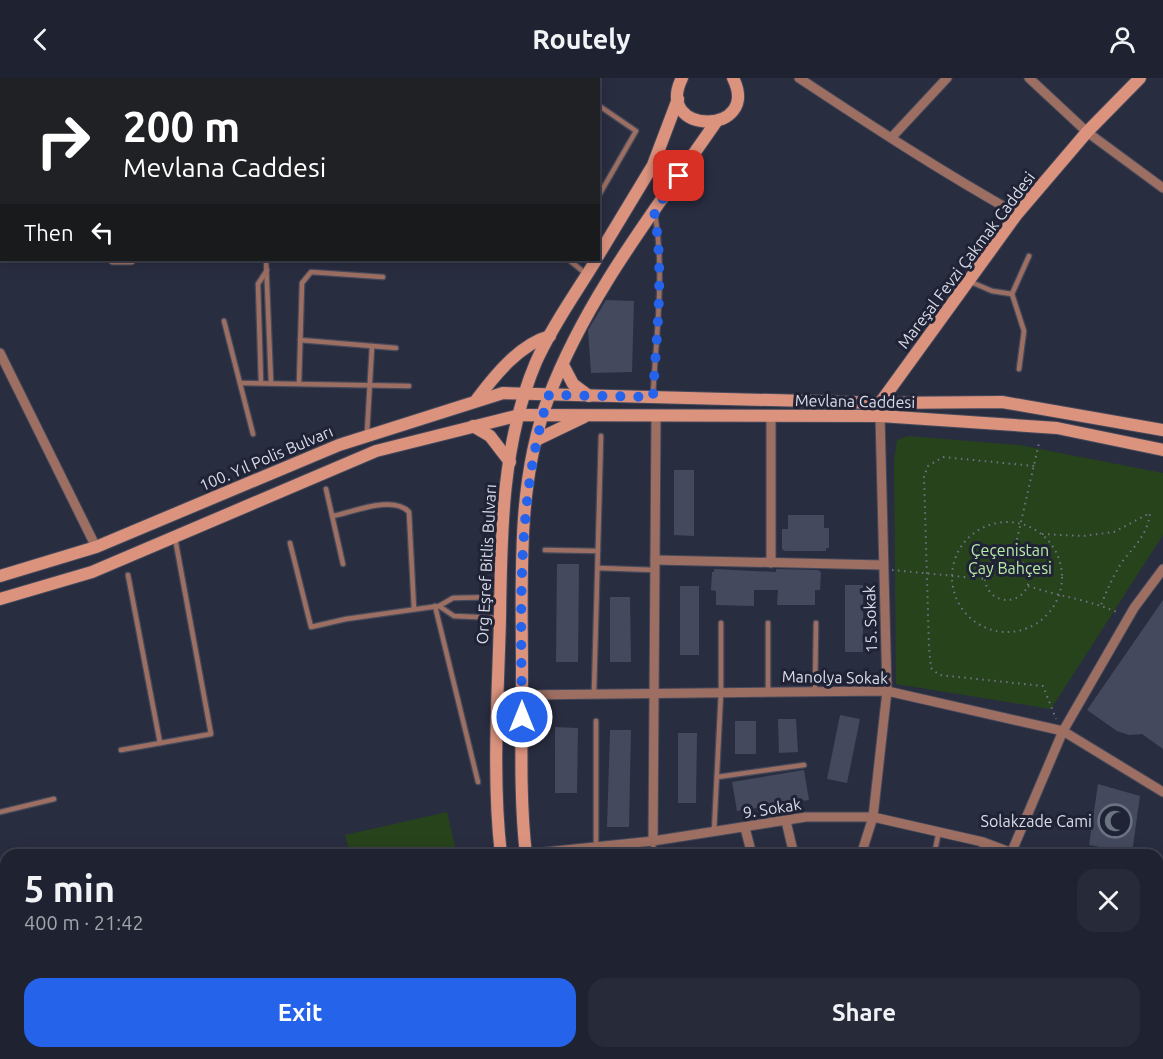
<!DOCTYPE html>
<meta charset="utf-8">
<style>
:root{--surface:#1f2230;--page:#272a38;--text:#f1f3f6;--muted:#a1a4ab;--line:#3c3f4c;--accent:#2563eb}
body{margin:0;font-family:Ubuntu,sans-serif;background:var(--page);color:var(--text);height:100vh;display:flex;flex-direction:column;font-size:22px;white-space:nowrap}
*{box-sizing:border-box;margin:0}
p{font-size:20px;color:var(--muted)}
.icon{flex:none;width:33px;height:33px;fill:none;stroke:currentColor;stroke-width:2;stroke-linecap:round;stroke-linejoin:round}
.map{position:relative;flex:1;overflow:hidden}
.side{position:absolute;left:0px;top:771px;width:1164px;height:210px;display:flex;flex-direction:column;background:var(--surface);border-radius:18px 18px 0 0;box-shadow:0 3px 15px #0003,0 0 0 2px var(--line)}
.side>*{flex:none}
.guide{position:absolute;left:0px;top:0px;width:600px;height:183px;box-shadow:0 3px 15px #0003,0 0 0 2px var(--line);background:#202124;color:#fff;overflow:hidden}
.pin{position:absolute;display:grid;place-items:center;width:51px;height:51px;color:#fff;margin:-26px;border-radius:12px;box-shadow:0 3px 9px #0006}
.me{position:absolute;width:66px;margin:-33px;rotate:0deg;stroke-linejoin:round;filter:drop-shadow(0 0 4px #0008)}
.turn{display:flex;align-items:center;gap:21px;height:126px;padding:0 24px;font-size:27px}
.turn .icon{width:78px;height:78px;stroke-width:2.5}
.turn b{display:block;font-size:42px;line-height:51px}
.then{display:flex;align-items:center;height:57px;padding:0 24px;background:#0003;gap:12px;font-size:22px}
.round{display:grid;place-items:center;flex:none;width:63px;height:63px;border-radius:18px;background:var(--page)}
.headline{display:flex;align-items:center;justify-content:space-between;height:102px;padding:0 24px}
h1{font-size:36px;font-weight:700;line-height:45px}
.cta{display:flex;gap:12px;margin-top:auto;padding:12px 24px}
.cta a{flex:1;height:69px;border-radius:18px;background:var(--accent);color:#fff;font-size:24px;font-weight:700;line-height:69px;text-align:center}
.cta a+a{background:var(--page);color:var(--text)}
header{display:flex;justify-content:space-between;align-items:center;height:78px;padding:0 24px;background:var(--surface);font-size:27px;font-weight:700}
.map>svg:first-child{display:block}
</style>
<header><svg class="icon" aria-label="back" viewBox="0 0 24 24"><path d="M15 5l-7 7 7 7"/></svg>Routely<svg class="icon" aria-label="person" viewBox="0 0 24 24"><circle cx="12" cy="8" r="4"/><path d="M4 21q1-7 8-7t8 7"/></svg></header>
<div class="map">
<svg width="1163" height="981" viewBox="0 0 1163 981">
<rect width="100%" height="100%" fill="#292d40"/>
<g fill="#27431c">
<polygon points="908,358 1019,367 1163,395 1163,457 1051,631 896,606 894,383 897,362"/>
<polygon points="447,734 457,777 350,777 345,757"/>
</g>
<g fill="#45495e">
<polygon points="606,222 634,223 632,294 591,295 588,252"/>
<polygon points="674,392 694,392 694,458 674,457"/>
<polygon points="788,437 824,437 824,450 829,450 829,470 826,470 826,473 785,473 782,471 782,451 788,451"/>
<polygon points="557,486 579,486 578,584 556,584"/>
<polygon points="714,491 776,494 776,491 818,492 821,494 820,512 815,512 815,527 777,527 778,512 754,512 754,528 716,527 716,513 711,512 712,494 714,494"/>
<rect x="845" y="507" width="18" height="67"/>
<rect x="680" y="508" width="19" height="69"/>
<polygon points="610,519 630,519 631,584 610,584"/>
<polygon points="1163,522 1163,671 1142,656 1129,657 1117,653 1087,632"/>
<polygon points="840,637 860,641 847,705 827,701"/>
<polygon points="778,641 796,641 798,674 779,675"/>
<rect x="735" y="643" width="21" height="33"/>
<polygon points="555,649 578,650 577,715 555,715"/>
<polygon points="610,652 631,652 629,749 607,749"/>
<polygon points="678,655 697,655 696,725 678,725"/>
<polygon points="804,692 809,722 737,733 732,704"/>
<polygon points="1098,706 1140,718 1132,775 1089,767"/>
</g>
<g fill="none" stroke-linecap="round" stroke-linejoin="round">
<defs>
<g id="lane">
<polyline points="325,0 325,2"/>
<polyline points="378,0 378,2"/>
<polyline points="398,0 398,2"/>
<polyline points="598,27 636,53 598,119"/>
<polyline points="0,38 2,35"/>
<polyline points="266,182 271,304"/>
<polyline points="569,182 585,195"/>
<polyline points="971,204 992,213 1012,216"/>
<polyline points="224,243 253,356"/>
<polyline points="300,262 396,270"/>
<polyline points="1019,291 1024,253 1012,216 1029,178"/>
<polyline points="261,304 258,206 267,192"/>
<polyline points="240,305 409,308"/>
<polyline points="299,305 302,205 311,194 383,199"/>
<path d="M653,317C656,258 665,195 655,137"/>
<polyline points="367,355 372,268"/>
<polyline points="326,411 343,486"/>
<path d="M333,438C353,434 393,417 409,434L414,531"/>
<polyline points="290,465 311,549 346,541 439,528 453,520 498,519"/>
<polyline points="545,472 598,473"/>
<polyline points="598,490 655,492"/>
<polyline points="128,497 160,665"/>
<polyline points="435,528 478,704"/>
<polyline points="439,528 454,538 499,540"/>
<polyline points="768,613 768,545"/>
<polyline points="815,613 816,545"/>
<polyline points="594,614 601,358"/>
<polyline points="596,643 596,769"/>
<polyline points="121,672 211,656 175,460"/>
<polyline points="717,699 804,687"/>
<polyline points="0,734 54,721"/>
<polyline points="714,754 721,614 721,545"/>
<polyline points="653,763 654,777"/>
<polyline points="934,777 939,753"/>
<polyline points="980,777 983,764"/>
<polyline points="0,790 6,792"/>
<polyline points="477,981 487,981"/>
</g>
<g id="street">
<polyline points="132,0 134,2"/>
<path d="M799,0C870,47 942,94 1017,136"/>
<polyline points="1029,0 1087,54 1163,110"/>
<polyline points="74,2 76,0"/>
<polyline points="0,27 2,28"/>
<polyline points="892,59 947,0"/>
<polyline points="0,119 2,120"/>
<polyline points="113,182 131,182"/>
<polyline points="0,275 96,469"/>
<polyline points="655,482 883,487"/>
<polyline points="771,485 771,338"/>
<polyline points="522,617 887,613 1063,653 1163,714"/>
<polyline points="786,743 794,777"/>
<polyline points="745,750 752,777"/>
<polyline points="653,763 656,338"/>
<polyline points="1012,773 1063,653 1134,530 1163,491"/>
<polyline points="526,776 653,763 806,739 873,739 983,764 1018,777"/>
<polyline points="861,777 873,739 887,613 880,338"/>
<polyline points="1158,870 1163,873"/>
<polyline points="0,948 6,952"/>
<polyline points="43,975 72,975"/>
<polyline points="257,975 258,981"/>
<polyline points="710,975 712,981"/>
<polyline points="836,975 837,981"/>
<polyline points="1104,975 1110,981"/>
<polyline points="781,981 793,975"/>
<polyline points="984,981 988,975"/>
<polyline points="1057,981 1061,975"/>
</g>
<g id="secondary">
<path d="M682,0C653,58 762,58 733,0"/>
<polyline points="598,178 653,87 678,21"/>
<polyline points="563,287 573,306 589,318"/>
<path d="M477,321C495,297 520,266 550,258"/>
<polyline points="880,330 880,325 1017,136 1087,54 1140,0"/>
<polyline points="473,348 490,358 510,384"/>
<polyline points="536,362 584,339"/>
<polyline points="0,498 96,469 339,367 503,315 880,325 1002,324 1163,352"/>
<polyline points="0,521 92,494 376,373 520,337 880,338 1057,350 1163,372"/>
<path d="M501,777C492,699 498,619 500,540C501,454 502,364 536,284C552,248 576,215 596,182"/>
<path d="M526,777C519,716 522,653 522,591C522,501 516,404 549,318C587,218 656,131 716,44"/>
<polyline points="1158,937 1163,929"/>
<polyline points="551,975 552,981"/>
<polyline points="581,975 583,981"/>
<polyline points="1130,981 1134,975"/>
<polyline points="1154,981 1163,968"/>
</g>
</defs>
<use href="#lane" stroke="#45495b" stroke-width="7"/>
<use href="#street" stroke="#45495b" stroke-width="11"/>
<use href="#secondary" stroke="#45495b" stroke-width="14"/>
<g stroke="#707384" stroke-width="2" stroke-dasharray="1.5 4.5" stroke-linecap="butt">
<polyline points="1034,388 943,379 928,388 924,398 929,570 931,590 939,597 1043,608 1056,641"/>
<circle cx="1007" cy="499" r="55"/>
<path d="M1042,456L1083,458L1114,454L1150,435C1147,458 1135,467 1122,484C1113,498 1107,512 1101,527"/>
<circle cx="1007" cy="500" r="22"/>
<polyline points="1013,479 1039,365"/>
<polyline points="892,492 985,501"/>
<path d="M1028,508C1058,518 1090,522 1119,535"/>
</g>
<use href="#lane" stroke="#9d6f62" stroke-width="4.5"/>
<use href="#street" stroke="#9d6f62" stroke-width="9"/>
<use href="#secondary" stroke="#db937e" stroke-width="12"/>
</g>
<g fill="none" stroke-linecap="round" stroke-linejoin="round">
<path stroke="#2563eb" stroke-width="10" stroke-dasharray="0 18" d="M522,639C521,531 516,421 549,317L653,319C656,258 665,194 654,133L679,98"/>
</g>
<defs>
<symbol id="mosque-ring" viewBox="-11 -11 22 22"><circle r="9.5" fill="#202336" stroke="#6b7280" stroke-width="1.5"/><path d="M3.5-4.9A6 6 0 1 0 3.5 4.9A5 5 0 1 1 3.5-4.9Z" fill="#6b7280"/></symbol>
</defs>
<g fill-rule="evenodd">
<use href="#mosque-ring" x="1096" y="724" width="38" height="38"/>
</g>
<g text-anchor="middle" stroke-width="6" stroke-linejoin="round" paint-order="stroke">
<g font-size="16" fill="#dadde9" stroke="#202336">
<text transform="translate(966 182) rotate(-53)" y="6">Mareşal Fevzi Çakmak Caddesi</text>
<text transform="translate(855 323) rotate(1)" y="6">Mevlana Caddesi</text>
<text transform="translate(266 380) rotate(-23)" y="6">100. Yıl Polis Bulvarı</text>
<text transform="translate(486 486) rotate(-87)" y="6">Org Eşref Bitlis Bulvarı</text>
<text transform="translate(870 541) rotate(-92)" y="6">15. Sokak</text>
<text transform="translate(835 599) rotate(1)" y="6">Manolya Sokak</text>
<text transform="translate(772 730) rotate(-9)" y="6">9. Sokak</text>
</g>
<g font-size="16" fill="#b8eba5" stroke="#202336">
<text x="1010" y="478">Çeçenistan<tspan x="1010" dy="18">Çay Bahçesi</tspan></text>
</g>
<g font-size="16" fill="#dadde9" stroke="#202336" text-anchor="end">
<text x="1092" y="749">Solakzade Cami</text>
</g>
</g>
</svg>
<div class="pin" style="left:679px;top:98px;background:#d93025"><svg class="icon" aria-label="arrive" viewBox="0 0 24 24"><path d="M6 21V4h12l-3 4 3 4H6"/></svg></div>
<svg class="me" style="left:522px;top:639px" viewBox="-20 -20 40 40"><circle r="17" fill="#2563eb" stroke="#fff" stroke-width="3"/><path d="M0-11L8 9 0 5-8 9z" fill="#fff"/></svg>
<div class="guide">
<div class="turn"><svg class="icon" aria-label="right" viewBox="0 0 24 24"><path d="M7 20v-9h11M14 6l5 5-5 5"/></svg><div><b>200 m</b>Mevlana Caddesi</div></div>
<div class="then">Then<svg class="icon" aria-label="left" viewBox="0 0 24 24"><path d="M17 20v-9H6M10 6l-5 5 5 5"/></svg></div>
</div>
<section class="side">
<div class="headline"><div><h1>5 min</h1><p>400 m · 21:42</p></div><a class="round"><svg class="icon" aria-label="close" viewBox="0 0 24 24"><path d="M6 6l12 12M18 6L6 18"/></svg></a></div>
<div class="cta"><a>Exit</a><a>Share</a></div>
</section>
</div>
